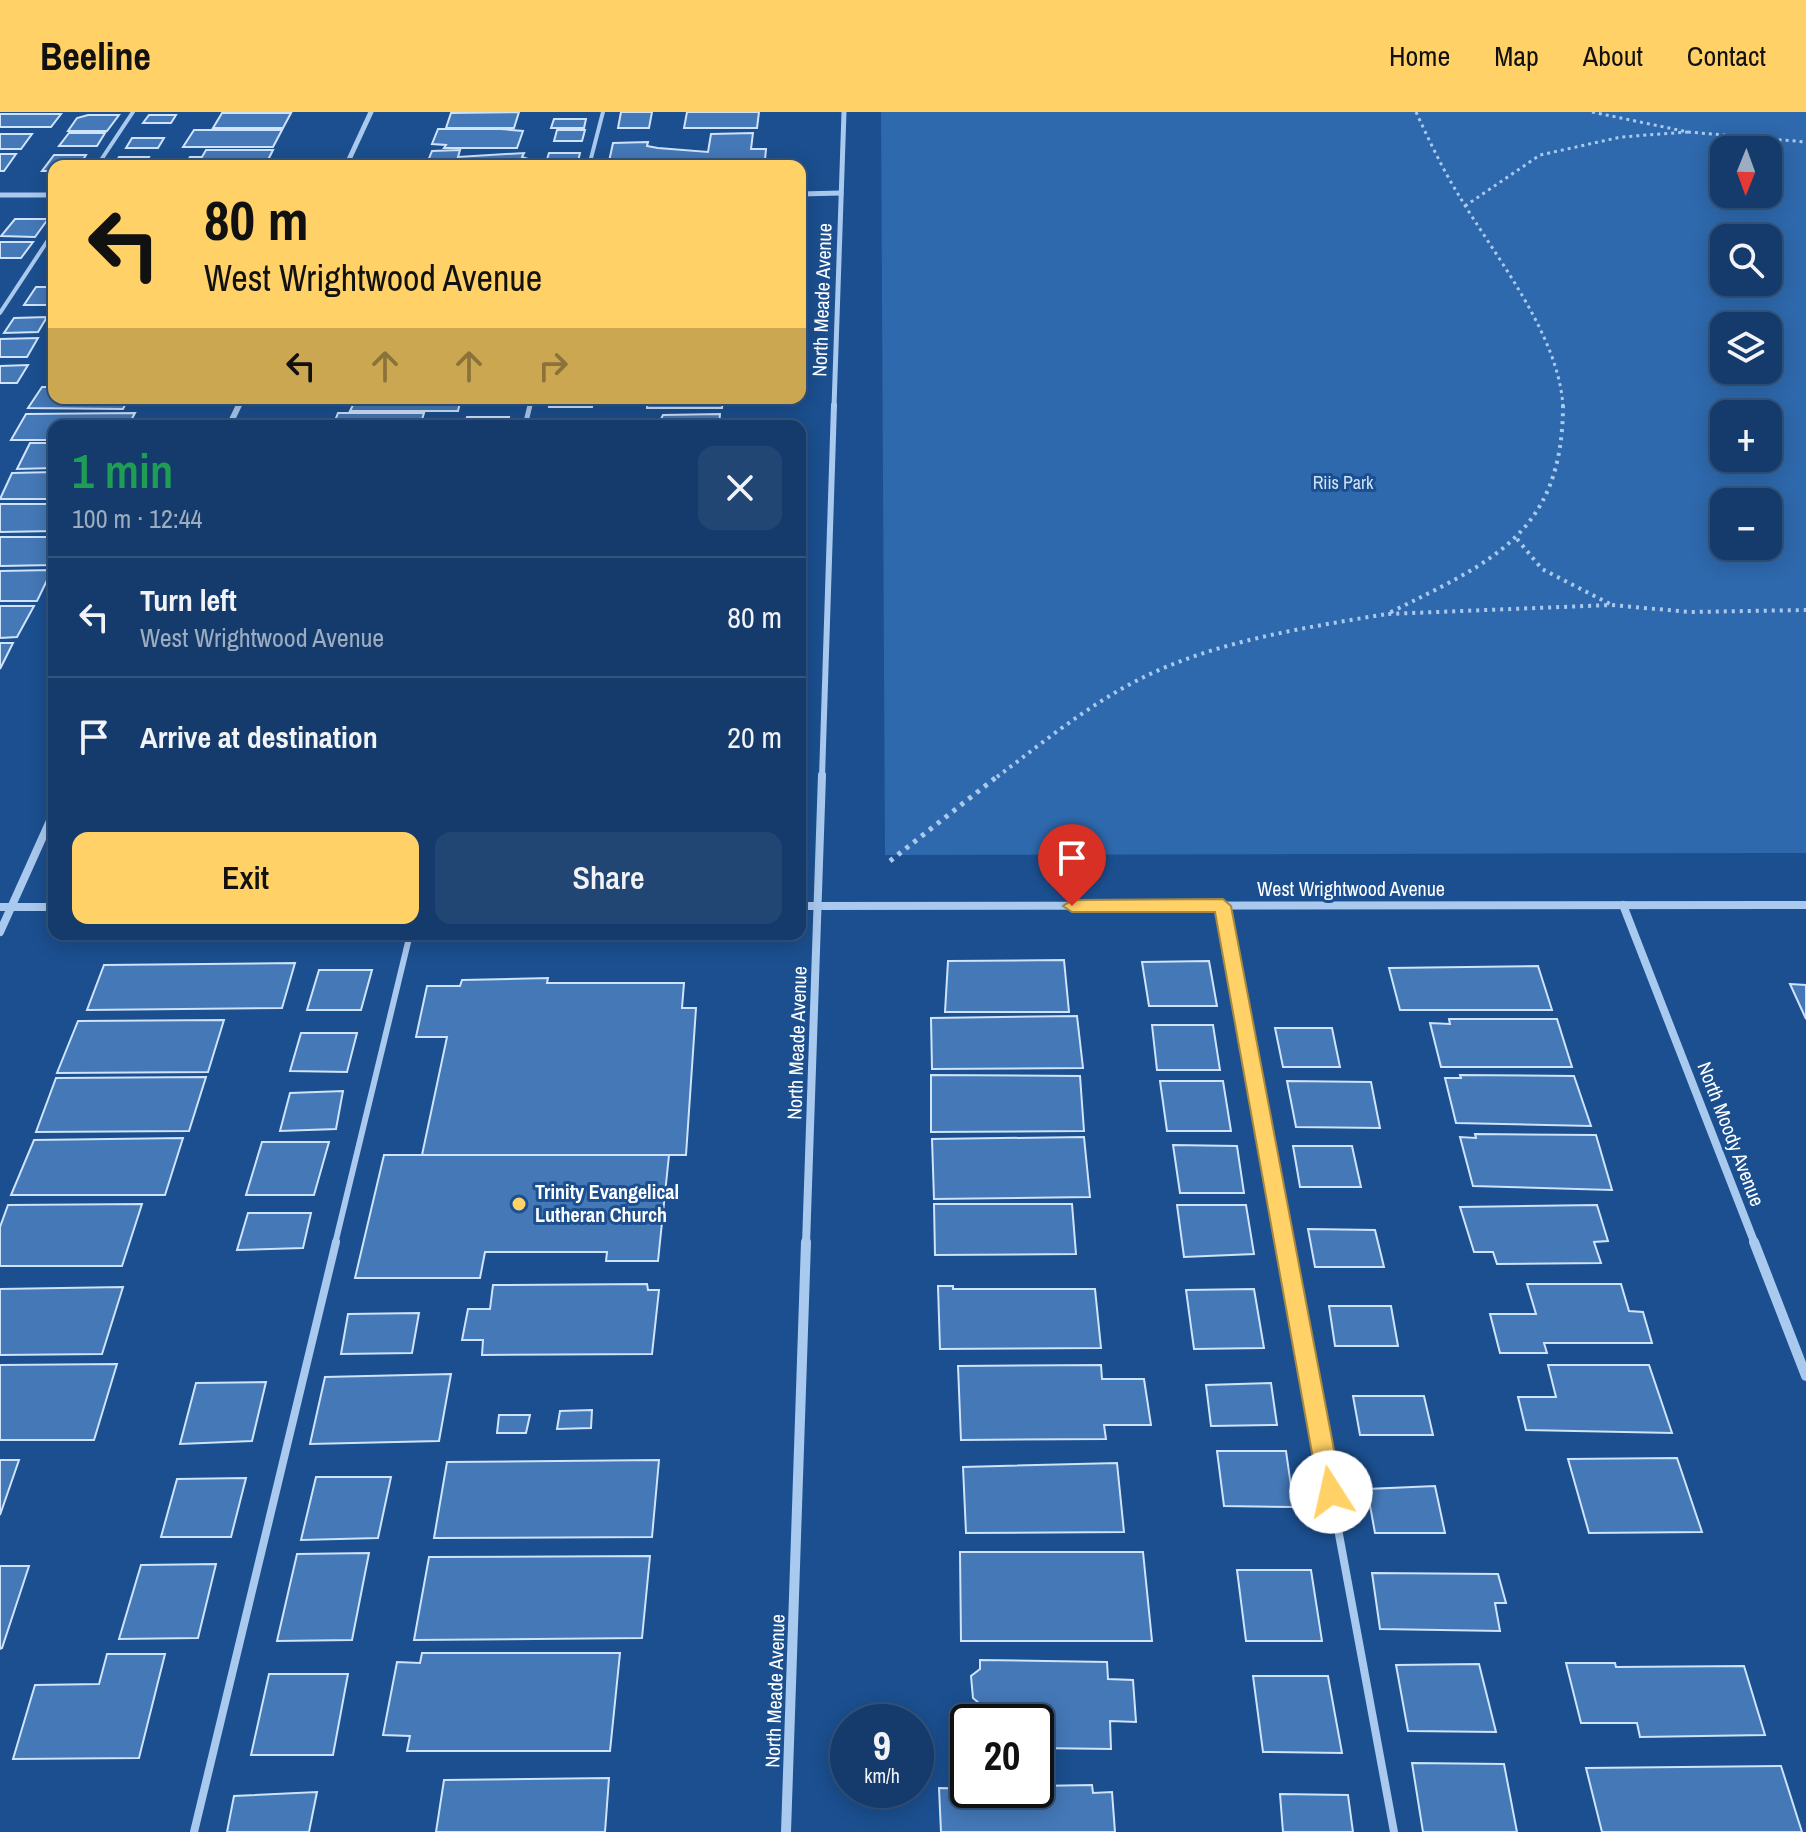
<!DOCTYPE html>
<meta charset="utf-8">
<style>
:root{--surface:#143b6b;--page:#214673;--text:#f1f3f6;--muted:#9dadc1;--line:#33557e;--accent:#ffd166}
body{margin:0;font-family:"Archivo Narrow",sans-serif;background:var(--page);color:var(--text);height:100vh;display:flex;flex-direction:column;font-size:30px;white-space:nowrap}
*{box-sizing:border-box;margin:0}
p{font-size:26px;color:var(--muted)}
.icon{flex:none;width:44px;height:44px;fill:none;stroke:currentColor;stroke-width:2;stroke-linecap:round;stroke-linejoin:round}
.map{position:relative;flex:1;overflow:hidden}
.panel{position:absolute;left:48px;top:308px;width:758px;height:520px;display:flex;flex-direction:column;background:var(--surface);border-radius:16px;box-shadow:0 4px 20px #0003,0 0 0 2px var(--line)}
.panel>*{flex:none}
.top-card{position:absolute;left:48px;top:48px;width:758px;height:244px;border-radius:16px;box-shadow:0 4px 20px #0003,0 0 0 2px var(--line);background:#ffd166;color:#111;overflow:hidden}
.needle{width:52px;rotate:181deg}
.controls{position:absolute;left:1710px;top:24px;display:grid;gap:16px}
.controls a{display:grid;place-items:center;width:72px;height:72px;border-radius:16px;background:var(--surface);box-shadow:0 4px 20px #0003,0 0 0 2px var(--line);font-size:40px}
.speed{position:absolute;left:830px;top:1592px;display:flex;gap:16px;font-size:40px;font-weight:700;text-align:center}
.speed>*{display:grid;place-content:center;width:104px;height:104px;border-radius:50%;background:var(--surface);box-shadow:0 4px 20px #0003,0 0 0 2px var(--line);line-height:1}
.speed small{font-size:20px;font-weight:400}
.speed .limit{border:4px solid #111;border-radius:12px;background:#fff;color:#111}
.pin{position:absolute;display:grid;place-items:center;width:68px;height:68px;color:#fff;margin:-82px -34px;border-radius:50% 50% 50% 0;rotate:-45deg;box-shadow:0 0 8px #0007}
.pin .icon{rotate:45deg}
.me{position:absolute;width:88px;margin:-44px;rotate:350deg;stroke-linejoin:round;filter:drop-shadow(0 0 6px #0008)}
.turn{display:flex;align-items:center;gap:28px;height:168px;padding:0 24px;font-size:36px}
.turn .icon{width:104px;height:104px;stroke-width:2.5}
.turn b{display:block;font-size:56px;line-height:68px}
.lanes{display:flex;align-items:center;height:76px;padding:0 24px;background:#0003;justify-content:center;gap:40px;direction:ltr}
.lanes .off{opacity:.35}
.round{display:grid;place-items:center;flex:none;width:84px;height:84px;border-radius:16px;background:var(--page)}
.overview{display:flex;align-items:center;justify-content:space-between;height:136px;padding:0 24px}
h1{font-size:48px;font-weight:600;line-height:60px;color:#1e9e55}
.action{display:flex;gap:16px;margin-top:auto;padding:16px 24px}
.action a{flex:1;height:92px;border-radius:16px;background:var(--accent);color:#111;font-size:32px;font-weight:600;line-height:92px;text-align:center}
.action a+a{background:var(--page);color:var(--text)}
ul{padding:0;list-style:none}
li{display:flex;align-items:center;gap:24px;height:120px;padding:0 24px;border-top:2px solid var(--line)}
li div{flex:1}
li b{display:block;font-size:30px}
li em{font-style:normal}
header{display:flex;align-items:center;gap:48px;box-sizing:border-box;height:112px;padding:0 40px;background:var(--accent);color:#111}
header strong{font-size:38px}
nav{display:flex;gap:44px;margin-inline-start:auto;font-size:28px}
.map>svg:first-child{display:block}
</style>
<header>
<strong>Beeline</strong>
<nav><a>Home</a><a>Map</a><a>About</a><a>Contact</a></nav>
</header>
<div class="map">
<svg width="1806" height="1720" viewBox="0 0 1806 1720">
<rect width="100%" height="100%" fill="#1b4f8f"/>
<path fill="#2e69ad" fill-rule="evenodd" d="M881,0H1806V741L885,743ZM1768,38V82H1724V38ZM1724,126H1768V170H1724ZM1724,214H1768V258H1724ZM1768,302V346H1724V302ZM1768,390V434H1724V390Z"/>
<g fill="#4478b7" stroke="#cfe3fa" stroke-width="2">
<polygon points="519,0 514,16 446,16 451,1"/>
<polygon points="621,0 652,0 649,16 618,16"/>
<polygon points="687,0 759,0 757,16 684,16"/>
<polygon points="222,1 291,1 283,16 213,16"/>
<polygon points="0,2 61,2 51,15 0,15"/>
<polygon points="88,3 119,3 107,19 68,19 77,6"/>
<polygon points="149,3 176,3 171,11 143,11"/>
<polygon points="554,7 586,7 584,16 551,16"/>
<polygon points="438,17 501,17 523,19 517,36 444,36 446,33 432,32"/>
<polygon points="194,18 282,18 273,35 183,35"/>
<polygon points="557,18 585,18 582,29 554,29"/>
<polygon points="69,21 105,21 97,34 59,34"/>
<polygon points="753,21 751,37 766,37 765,48 743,48 742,54 711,51 608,54 613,31 648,30 647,34 658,36 708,40 711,22"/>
<polygon points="0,22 32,22 21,37 0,37"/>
<polygon points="132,26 164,26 158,36 126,36"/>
<polygon points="206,38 273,38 265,54 184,54 190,45 202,45"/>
<polygon points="460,38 458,45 524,41 522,45 534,49 533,54 426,54 432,39"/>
<polygon points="549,41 580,41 577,54 545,54"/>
<polygon points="0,42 16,42 4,59 0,59"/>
<polygon points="54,43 86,43 79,54 54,54 54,59 42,59"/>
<polygon points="119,45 149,45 144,54 113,54"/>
<polygon points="15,107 48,107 35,125 1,124"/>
<polygon points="0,130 33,130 21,146 0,146"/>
<polygon points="36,175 54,175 54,193 24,193"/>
<polygon points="47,205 38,220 4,221 14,206"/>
<polygon points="38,226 27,245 0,245 0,227"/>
<polygon points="28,253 17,271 0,271 0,254"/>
<polygon points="42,275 54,275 54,286 138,286 127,289 123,297 28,296"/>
<polygon points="461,286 458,299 350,299 354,291 343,287"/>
<polygon points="551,286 594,286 592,295 549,295"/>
<polygon points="648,286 723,286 722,296 647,296"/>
<polygon points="135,301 128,314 54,314 54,328 11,328 26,302"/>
<polygon points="338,301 424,301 420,314 333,314"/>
<polygon points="720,302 719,314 640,314 640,308 661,307 663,303"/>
<polygon points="467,305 509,305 507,314 464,314"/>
<polygon points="547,307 590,307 589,314 545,314"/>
<polygon points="30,331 54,331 54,356 17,357"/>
<polygon points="54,360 54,387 0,387 12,361"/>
<polygon points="0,392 54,392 54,419 0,420"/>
<polygon points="0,425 54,425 54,453 0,454"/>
<polygon points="52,458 37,489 0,489 0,459"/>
<polygon points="0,494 34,494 17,525 0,526"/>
<polygon points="0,531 13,531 0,557"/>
<polygon points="1064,848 1069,900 945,900 948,849"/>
<polygon points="1209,849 1217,894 1149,894 1142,850"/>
<polygon points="295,851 282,896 87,898 104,853"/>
<polygon points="1538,854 1552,898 1400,898 1389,856"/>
<polygon points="319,858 372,858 361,898 307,898"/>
<polygon points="548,866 547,871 684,871 682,896 696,896 686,1043 422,1043 447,925 416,925 427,874 460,874 462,868"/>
<polygon points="1790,872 1806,873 1806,907"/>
<polygon points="1077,904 1083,956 932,957 931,906"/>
<polygon points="1449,907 1557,907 1572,955 1441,955 1430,911 1450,912"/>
<polygon points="224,908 208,960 57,961 78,909"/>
<polygon points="1152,913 1213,913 1220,958 1157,958"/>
<polygon points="1275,916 1332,916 1340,955 1283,955"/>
<polygon points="301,921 357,921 347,960 290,959"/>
<polygon points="931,963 1080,964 1084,1019 931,1020"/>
<polygon points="1460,963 1574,964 1591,1014 1456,1011 1445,966 1461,966"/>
<polygon points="206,965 189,1019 36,1020 56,966"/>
<polygon points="1160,969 1223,969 1231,1019 1167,1019"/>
<polygon points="1287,969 1371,970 1380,1016 1296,1015"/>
<polygon points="343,979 336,1017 280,1019 290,981"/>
<polygon points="1475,1022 1596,1023 1612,1078 1473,1074 1460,1025 1476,1026"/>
<polygon points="1084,1025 1090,1085 934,1087 932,1027"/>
<polygon points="183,1026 165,1083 11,1083 34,1028"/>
<polygon points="262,1030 329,1030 314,1083 246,1083"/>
<polygon points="1173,1033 1237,1034 1244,1081 1180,1081"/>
<polygon points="1293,1034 1352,1034 1361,1075 1300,1075"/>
<polygon points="384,1043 669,1043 658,1149 606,1149 607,1140 485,1140 480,1166 355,1166"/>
<polygon points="142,1092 122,1154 0,1154 0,1115 8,1093"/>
<polygon points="934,1092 1072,1092 1076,1142 935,1143"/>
<polygon points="1177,1093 1246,1093 1254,1142 1184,1145"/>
<polygon points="1597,1093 1608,1129 1594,1130 1601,1151 1497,1152 1493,1140 1474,1140 1460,1095"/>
<polygon points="248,1101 311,1101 303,1136 237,1138"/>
<polygon points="1308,1117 1375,1118 1384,1155 1315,1155"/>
<polygon points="647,1172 648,1178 659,1178 652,1242 482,1243 483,1228 462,1228 468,1197 490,1197 493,1173"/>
<polygon points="1527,1172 1621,1172 1629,1199 1643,1200 1652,1231 1544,1231 1547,1241 1500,1241 1490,1202 1536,1202"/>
<polygon points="938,1174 953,1174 953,1177 1095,1177 1101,1236 940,1237"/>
<polygon points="123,1175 102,1242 0,1243 0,1177"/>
<polygon points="1254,1177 1264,1236 1194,1237 1186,1178"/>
<polygon points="1329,1194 1391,1194 1398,1234 1335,1234"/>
<polygon points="419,1201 412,1241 341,1242 348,1202"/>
<polygon points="117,1252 94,1328 0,1328 0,1253"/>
<polygon points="1101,1253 1102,1267 1144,1267 1151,1313 1104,1313 1106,1327 961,1328 958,1254"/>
<polygon points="1548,1253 1649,1253 1672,1321 1526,1318 1518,1285 1556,1285"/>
<polygon points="451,1262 439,1329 310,1332 325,1265"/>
<polygon points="266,1270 252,1329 180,1332 196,1271"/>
<polygon points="1271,1271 1277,1313 1211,1314 1206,1273"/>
<polygon points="1353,1284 1424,1284 1433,1323 1360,1323"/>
<polygon points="592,1298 591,1316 557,1317 560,1299"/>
<polygon points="499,1303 530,1303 526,1321 497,1321"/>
<polygon points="1217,1339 1286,1339 1294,1395 1224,1394"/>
<polygon points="1677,1346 1702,1420 1589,1421 1568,1347"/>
<polygon points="0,1348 19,1348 0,1403"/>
<polygon points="659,1348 652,1425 434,1426 447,1350"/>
<polygon points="1117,1351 1124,1420 966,1421 963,1355"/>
<polygon points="316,1365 391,1365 378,1426 301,1428"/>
<polygon points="246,1366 231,1425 161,1425 177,1367"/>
<polygon points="1435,1374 1445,1421 1375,1421 1367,1377"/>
<polygon points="960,1440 1143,1440 1152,1529 961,1529"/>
<polygon points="369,1441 352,1528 277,1529 297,1442"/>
<polygon points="650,1444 642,1526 414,1528 429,1445"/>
<polygon points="216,1452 198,1526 119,1527 141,1453"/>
<polygon points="0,1454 29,1454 2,1536 0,1537"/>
<polygon points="1237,1458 1311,1458 1322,1529 1246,1529"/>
<polygon points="1372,1461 1498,1462 1506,1491 1495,1491 1500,1519 1380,1517"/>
<polygon points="422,1541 620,1541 610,1639 407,1639 410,1624 383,1623 397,1550 420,1551"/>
<polygon points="107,1542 165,1542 139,1646 13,1647 35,1573 99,1572"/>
<polygon points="980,1548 1107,1550 1108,1567 1133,1568 1136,1610 1110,1609 1111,1637 1036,1636 1036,1610 980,1610 980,1592 973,1586 971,1564 980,1557"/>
<polygon points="1566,1551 1615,1551 1616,1555 1744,1554 1765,1623 1640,1625 1637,1611 1581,1611"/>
<polygon points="1479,1552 1496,1620 1408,1619 1396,1553"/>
<polygon points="269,1562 348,1562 333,1643 251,1643"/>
<polygon points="1253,1564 1328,1564 1342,1641 1263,1640"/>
<polygon points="1412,1651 1504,1652 1517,1720 1423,1720"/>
<polygon points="1781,1654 1802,1720 1602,1720 1586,1656"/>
<polygon points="609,1666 605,1720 436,1720 444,1668"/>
<polygon points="1092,1673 1093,1681 1112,1680 1115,1720 941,1720 939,1676 1036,1678 1036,1674"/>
<polygon points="317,1680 309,1720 227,1720 234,1684"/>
<polygon points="1280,1682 1348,1683 1353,1720 1283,1720"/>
</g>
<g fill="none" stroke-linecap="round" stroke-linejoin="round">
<g stroke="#a9c9ee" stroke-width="3" stroke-dasharray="3 4" stroke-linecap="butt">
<path d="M1416,0C1429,28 1442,56 1458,82C1494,143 1559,222 1563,295"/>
<polyline points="1592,0 1688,20 1806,30"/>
<polyline points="1465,94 1540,43 1621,25 1688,20"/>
</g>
<g stroke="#a9c9ee" stroke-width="4" stroke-dasharray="3 5" stroke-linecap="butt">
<path d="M1563,293C1563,423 1489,451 1387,502L1611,493L1690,500L1806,498"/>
<polyline points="1517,427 1542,457 1610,492"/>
<path d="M997,665C1042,631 1087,594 1138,568C1214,529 1303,516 1387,502"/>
</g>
<polyline stroke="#a9c9ee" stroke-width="5" stroke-dasharray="4 6" stroke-linecap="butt" points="890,749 999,663"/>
<g stroke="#a9c9ee" stroke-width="4">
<polyline points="97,54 133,0"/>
<polyline points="589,54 603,0"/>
<polyline points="0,201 54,119"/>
<polyline points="530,295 532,286"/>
</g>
<polyline stroke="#a9c9ee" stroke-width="5" points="525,314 530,293"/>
<g stroke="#a9c9ee" stroke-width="6">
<polyline points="1223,794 1285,1132"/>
<polyline points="335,1132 410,822"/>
</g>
<g stroke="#a9c9ee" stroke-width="8">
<polyline points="1285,1130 1394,1720"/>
<polyline points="194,1720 336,1130"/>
</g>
<g stroke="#a9c9ee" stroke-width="5">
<polyline points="346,54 371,0"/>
<polyline points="800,82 841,81"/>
<polyline points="0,83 54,83"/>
<polyline points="238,295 242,286"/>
<polyline points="834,295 844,0"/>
</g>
<g stroke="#a9c9ee" stroke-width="6">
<polyline points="229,314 239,293"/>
<polyline points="822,665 834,293"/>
</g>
<g stroke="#a9c9ee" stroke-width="8">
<polyline points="1623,793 1755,1132"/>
<polyline points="800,794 1806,793"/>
<polyline points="0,795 54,795"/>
<polyline points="0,820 54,700"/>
<polyline points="806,1132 822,663"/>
</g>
<g stroke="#a9c9ee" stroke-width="10">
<polyline points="1754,1130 1806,1264"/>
<polyline points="786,1720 806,1130"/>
</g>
</g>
<polygon fill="#ffd166" stroke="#a68842" stroke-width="2" points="1223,787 1231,794 1342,1380 1339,1388 1331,1391 1323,1388 1319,1380 1215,800 1072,800 1063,794 1072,788"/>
<circle fill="#ffd166" stroke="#1b4f8f" stroke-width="3" cx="519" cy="1092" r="8"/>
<g text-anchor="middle" stroke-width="6" stroke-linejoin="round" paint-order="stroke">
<g font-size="18" fill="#cfe3fa" stroke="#1b4f8f">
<text x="1343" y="377">Riis Park</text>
</g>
<g font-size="20" fill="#fff" stroke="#1b4f8f">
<text transform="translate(822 188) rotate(-88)" y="7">North Meade Avenue</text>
<text x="1351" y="784">West Wrightwood Avenue</text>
<text transform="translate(797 931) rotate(-88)" y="7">North Meade Avenue</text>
<text transform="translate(1731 1022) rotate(69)" y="7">North Moody Avenue</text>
<text transform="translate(775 1579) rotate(-88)" y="7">North Meade Avenue</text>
</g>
<g font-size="20" font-weight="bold" fill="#fff" stroke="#1b4f8f" text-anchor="start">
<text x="535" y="1087">Trinity Evangelical<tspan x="535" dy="23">Lutheran Church</tspan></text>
</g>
</g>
</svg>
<div class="controls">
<a><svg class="needle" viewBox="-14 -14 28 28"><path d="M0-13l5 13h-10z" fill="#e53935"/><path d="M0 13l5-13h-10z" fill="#9dadc1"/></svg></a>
<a><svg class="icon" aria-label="search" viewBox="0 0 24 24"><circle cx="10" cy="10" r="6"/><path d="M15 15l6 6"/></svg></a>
<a><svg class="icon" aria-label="layers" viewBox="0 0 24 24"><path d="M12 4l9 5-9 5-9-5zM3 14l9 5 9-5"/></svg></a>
<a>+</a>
<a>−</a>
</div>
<div class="speed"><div>9<small>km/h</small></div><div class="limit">20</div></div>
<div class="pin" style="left:1072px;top:794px;background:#d93025"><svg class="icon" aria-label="arrive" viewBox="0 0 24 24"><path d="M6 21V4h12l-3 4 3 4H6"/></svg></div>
<svg class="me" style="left:1331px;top:1380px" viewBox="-20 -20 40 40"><circle r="19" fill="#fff"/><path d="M0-13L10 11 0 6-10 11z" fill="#ffd166"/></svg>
<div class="top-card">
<div class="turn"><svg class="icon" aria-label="left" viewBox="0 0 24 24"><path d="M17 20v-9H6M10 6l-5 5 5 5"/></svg><div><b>80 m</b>West Wrightwood Avenue</div></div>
<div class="lanes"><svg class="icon" aria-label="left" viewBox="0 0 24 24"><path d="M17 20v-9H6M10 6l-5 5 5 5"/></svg><svg class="icon off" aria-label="ahead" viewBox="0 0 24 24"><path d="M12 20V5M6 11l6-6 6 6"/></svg><svg class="icon off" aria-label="ahead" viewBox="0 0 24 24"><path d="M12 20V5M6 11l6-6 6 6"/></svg><svg class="icon off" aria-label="right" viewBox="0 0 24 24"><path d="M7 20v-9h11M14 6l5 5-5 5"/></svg></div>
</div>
<section class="panel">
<div class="overview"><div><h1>1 min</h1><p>100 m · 12:44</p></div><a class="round"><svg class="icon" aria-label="close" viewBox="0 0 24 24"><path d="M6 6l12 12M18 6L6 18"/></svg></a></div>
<ul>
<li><svg class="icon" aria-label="left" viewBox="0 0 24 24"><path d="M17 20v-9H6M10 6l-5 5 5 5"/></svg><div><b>Turn left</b><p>West Wrightwood Avenue</p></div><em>80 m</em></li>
<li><svg class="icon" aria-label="arrive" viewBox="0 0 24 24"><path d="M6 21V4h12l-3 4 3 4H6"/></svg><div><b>Arrive at destination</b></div><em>20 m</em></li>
</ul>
<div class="action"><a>Exit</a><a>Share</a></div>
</section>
</div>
